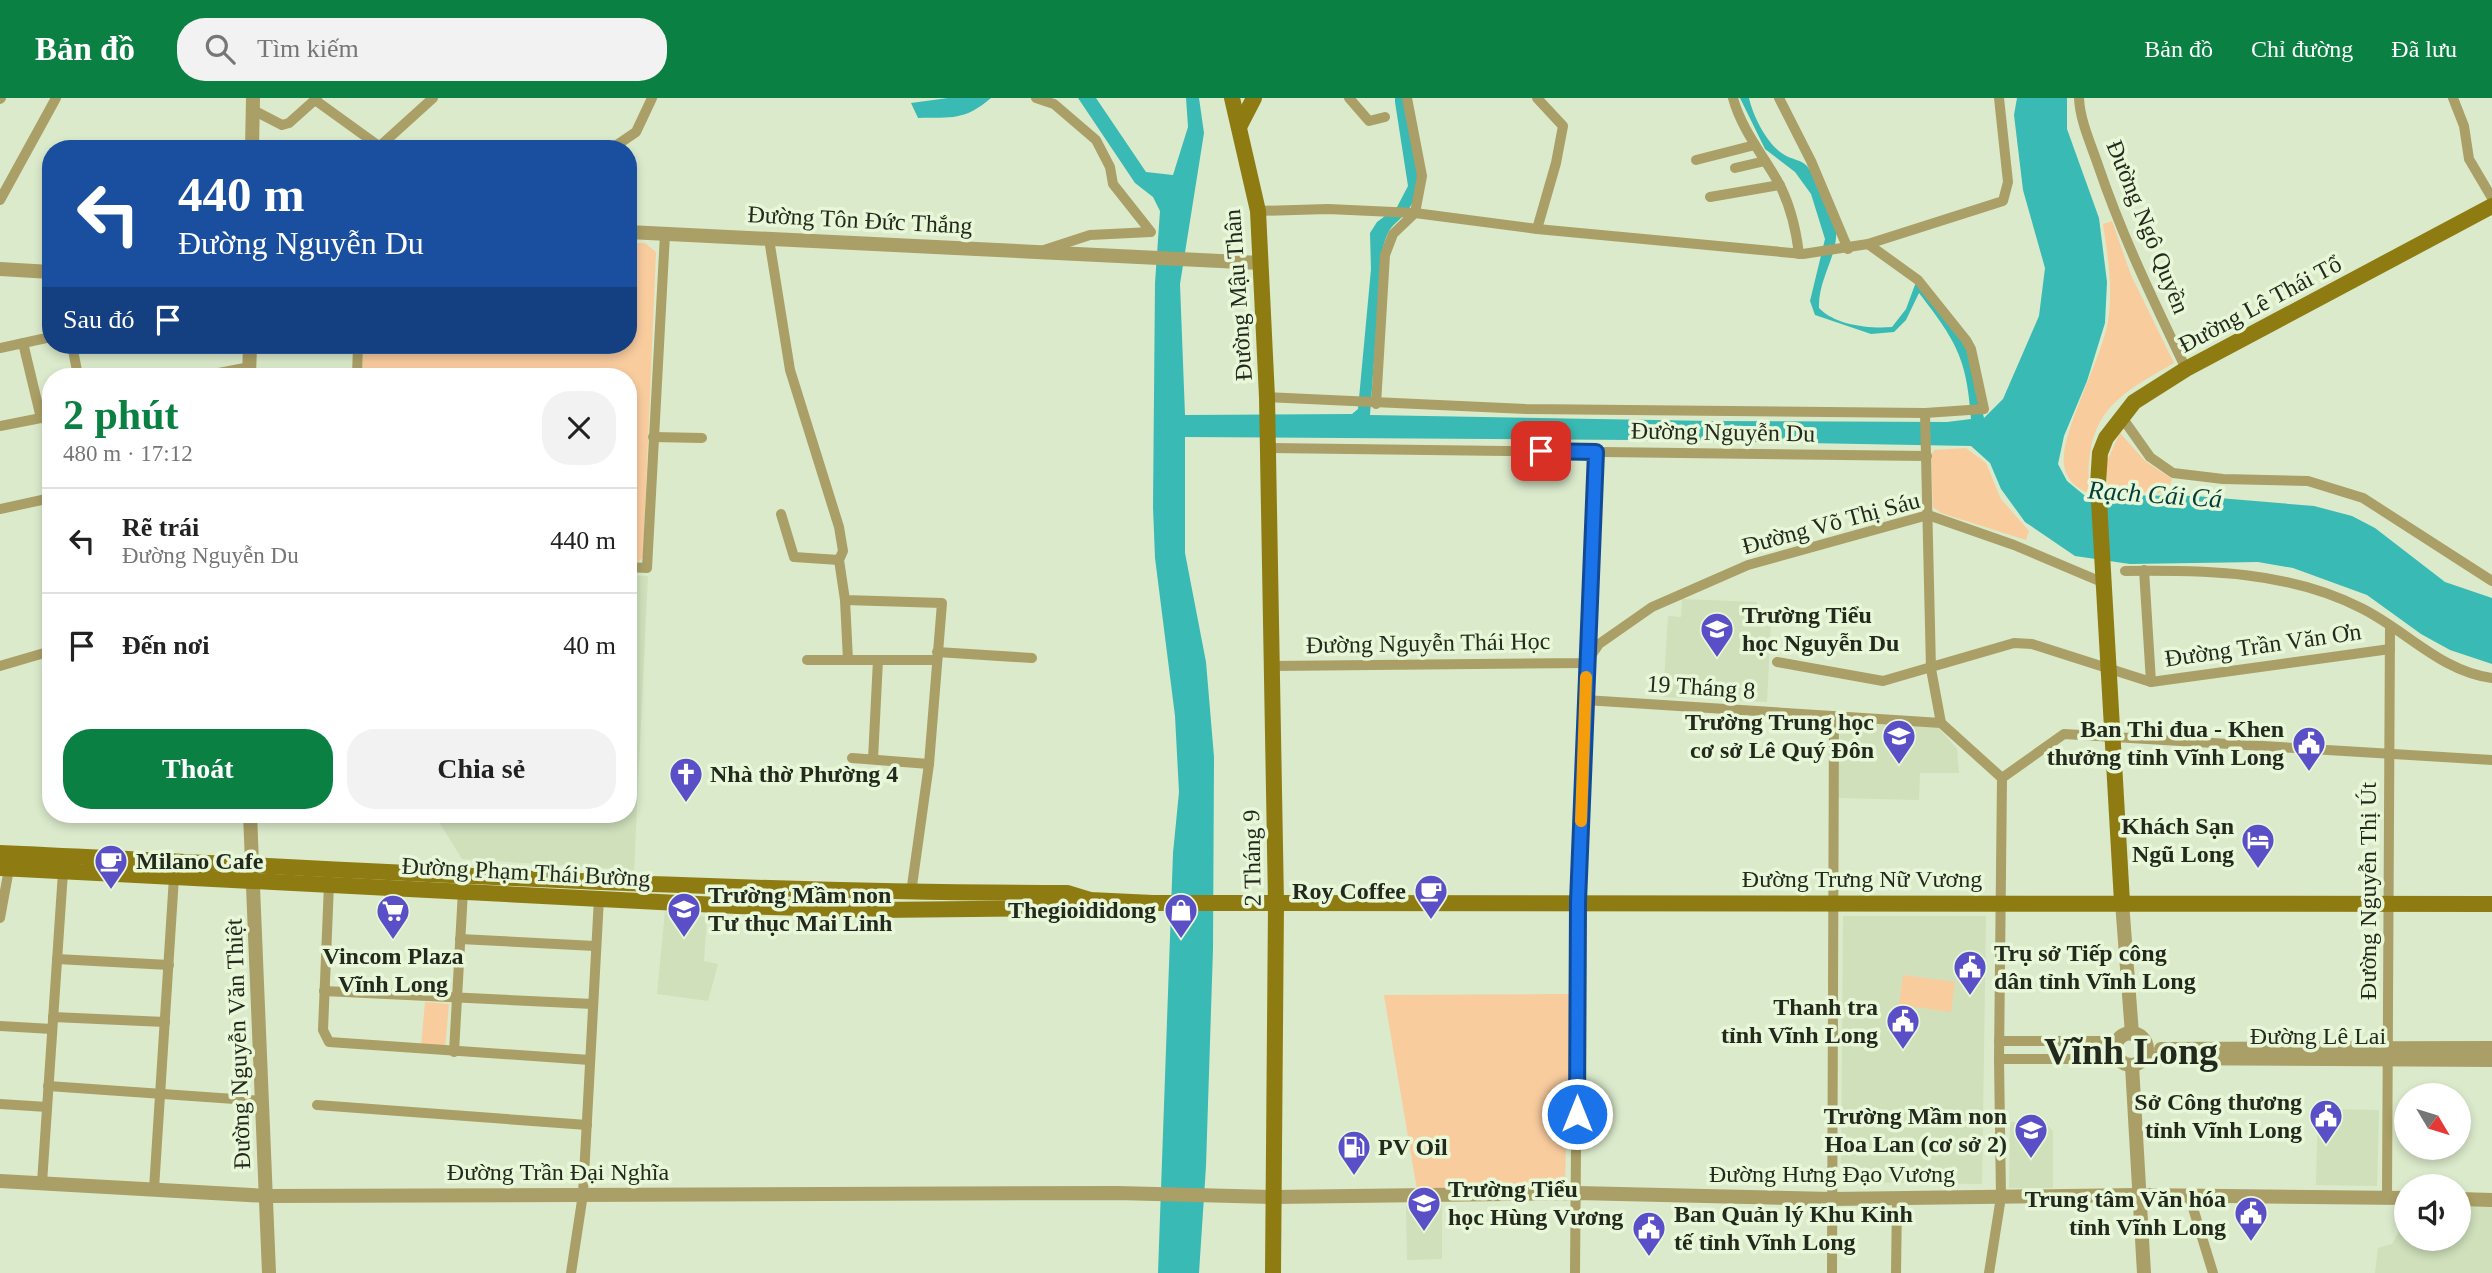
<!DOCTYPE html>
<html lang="vi">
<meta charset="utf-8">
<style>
:root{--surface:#fff;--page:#f2f2f2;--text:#222;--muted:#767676;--line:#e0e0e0;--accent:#0b8043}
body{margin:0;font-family:Georgia,serif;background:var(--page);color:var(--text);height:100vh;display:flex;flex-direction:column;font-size:26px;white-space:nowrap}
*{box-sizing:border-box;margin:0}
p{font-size:23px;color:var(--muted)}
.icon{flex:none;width:38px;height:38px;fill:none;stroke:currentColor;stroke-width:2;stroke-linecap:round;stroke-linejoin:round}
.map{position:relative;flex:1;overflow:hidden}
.sheet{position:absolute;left:42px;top:270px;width:595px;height:455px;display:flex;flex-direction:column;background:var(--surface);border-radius:28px;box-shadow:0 4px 10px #0003}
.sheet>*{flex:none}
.top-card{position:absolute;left:42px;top:42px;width:595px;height:214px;border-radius:28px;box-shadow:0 4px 10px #0003;background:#1a4fa0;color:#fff;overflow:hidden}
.needle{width:46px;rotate:128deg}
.buttons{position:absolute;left:2394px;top:985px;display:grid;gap:14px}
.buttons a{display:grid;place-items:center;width:77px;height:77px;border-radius:50%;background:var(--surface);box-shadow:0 4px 10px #0003;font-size:35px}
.pin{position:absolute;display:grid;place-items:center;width:60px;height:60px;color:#fff;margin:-30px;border-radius:14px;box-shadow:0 4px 10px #0006}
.me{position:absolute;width:77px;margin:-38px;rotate:0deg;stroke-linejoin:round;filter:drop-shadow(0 0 5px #0008)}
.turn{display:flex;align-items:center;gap:24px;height:147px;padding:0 21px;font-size:32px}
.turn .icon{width:91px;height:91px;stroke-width:2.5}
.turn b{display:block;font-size:49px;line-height:60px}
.then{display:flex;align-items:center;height:66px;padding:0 21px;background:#0003;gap:14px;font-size:26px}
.round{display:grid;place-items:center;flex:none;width:74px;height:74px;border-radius:28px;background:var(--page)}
.summary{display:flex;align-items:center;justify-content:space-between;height:119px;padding:0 21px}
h1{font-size:42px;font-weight:800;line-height:52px;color:var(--accent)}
.action{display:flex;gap:14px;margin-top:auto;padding:14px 21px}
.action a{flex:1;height:80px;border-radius:28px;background:var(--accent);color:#fff;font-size:28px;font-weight:800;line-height:80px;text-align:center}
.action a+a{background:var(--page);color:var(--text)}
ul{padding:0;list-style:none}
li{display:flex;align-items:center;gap:21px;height:105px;padding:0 21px;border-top:2px solid var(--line)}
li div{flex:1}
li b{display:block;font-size:26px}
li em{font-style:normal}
header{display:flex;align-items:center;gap:42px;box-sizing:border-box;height:98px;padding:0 35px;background:var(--accent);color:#fff}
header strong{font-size:33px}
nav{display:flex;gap:38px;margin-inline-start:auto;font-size:24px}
.search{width:490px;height:63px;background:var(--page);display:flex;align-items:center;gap:18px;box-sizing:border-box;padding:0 24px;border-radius:28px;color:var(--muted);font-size:26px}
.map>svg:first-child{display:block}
</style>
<header>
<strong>Bản đồ</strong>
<div class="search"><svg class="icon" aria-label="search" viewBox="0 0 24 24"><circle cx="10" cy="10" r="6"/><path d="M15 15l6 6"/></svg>Tìm kiếm</div>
<nav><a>Bản đồ</a><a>Chỉ đường</a><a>Đã lưu</a></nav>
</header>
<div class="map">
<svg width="2492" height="1175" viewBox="0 0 2492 1175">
<rect width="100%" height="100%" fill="#dbeacb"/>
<g fill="#cfe0bb">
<polygon points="628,477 648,478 634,772 462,761 434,716 628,716"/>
<polygon points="1682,501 1757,504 1756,523 1771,524 1767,604 1663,599 1668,518 1681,519"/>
<polygon points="1840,625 1937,628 1957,651 1959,675 1920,675 1919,702 1838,700"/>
<polygon points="665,813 707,819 704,863 718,866 708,903 657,896"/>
<polygon points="1843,818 1986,818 1982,1086 1841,1084"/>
<polygon points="2318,1011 2379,1012 2377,1088 2316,1087"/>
<polygon points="2010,1024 2044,1024 2053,1033 2053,1090 2009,1090"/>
<polygon points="2401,1106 2406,1106 2406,1141 2459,1141 2459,1107 2492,1108 2492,1175 2375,1175 2378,1150 2392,1146 2399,1134"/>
<polygon points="1442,1107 1442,1161 1407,1162 1406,1108"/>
</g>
<g fill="#f9cc9e">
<path d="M2112,123L2131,177L2174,265C2112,300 2085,317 2089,394H2086C2074,389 2065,379 2064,366C2060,335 2102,261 2108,223C2113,191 2108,157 2103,126Z"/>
<polygon points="628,145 645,145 656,154 643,460 638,464 628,464 628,278 362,278 363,247 628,247"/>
<polygon points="2120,335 2145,363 2172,381 2167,395 2108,393 2106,365"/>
<polygon points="1966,350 1986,365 2001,401 2029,433 2026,442 1941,415 1933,409 1931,358 1934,352"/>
<polygon points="1903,877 1955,884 1951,914 1899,907"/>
<polygon points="1570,896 1565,1089 1417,1092 1384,897"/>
<polygon points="425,904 449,906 445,951 421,949"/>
</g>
<g fill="#39bab4">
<path d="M948,0H991C964,23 952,19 918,20L911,5Z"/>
<path d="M1078,0H1096L1146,74L1173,77L1188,29L1186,0H1199L1204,35L1180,186L1185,317L1352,316L1358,311L1371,171L1370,135L1377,124L1397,109L1408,88L1395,4V0H1405C1409,27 1427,86 1410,109C1394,132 1390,121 1382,154L1370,317L1712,323L1947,324L1971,321C1967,259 1955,242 1919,195L1906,222L1894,234L1871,236L1815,217L1810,203L1825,141L1811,96L1795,74L1765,51L1740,0H1749C1753,18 1767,46 1783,56C1792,62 1800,61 1807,68C1819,86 1839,118 1836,140C1834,163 1818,184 1819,210C1835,227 1869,231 1892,229L1906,211L1916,184L1968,248L1984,320L2003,301L2039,218L2045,170L2023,92L2014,17L2017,0H2067V31L2099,120L2107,184L2105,225L2087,283L2064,338L2058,366L2067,383L2084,397L2195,398L2314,408L2352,418L2375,430L2445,484L2492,500V566L2450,552L2421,536L2367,497L2293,470L2258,464L2130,466L2075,458L2025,424L2001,391L1990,365L1971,348L1635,342L1185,339V455L1206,564L1214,659L1213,851L1206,1068L1199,1175H1158L1173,755L1179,694L1175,618L1155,460L1153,409L1155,185L1160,113L1153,99L1135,85Z"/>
</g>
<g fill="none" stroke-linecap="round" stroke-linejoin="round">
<g stroke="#aa9f66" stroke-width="10">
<polyline points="1036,0 1054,6 1096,42 1110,69 1113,86 1151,134 1090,137 1044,152"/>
<polyline points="1349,0 1369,23 1385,19"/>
<polyline points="1537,0 1563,28 1556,65 1537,131"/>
<path d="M1733,0C1741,30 1762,56 1777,82C1789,103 1796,131 1799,156"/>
<polyline points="1779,0 1811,63 1848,151"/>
<path d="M2079,0C2080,23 2091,46 2098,67C2122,138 2154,204 2186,271"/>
<polyline points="2453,0 2464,28 2469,61 2492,100"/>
<polyline points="0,1 1,0"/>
<polyline points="315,2 383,51"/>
<polyline points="253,12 282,27 289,25 317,0"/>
<polyline points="380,48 433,0"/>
<polyline points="611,51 636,34 652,0"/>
<polyline points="1696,62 1755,47"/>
<polyline points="1735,70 1765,63"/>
<polyline points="1710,99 1780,87"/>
<polyline points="0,102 56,0"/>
<polyline points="1258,113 1328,111 1415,115 1537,131 1803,156 1868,146 1918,182 1966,242 1971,251 1984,311 1925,315 1526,311 1267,299"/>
<polyline points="769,141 790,272 839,429 843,453 839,462 845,502 942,505 929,666 911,795"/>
<polyline points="1868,146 2003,103 2008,84 1999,0"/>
<polyline points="23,245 41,320"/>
<polyline points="72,247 78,278"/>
<polyline points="0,250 51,239"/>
<polyline points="203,278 250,269"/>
<polyline points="357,278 358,247"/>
<polyline points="1376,306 1385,157 1393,136 1415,115 1422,78 1407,0"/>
<polyline points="1925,315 1931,571 1941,625"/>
<polyline points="2121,318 2150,359 2173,375 2223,381 2308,383 2363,400 2492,483"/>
<polyline points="0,328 51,318"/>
<polyline points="653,339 702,340"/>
<polyline points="1266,350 1927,358"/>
<polyline points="0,411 51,400"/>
<polyline points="781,416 794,459 839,462"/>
<polyline points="628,469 647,470 665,136"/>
<polyline points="2144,472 2151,584"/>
<path d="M2125,473C2205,472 2289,473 2361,510C2406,532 2440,573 2492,580"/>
<polyline points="845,502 848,562"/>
<polyline points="937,554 1032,560"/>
<polyline points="807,562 936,562"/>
<polyline points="1777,564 1883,583 2014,545 2032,546 2151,584 2390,551"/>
<polyline points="0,568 51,553"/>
<polyline points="1271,568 1586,565 1599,546 1652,509 1748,467 1928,417 2014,447 2104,485"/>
<polyline points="1585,602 1941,625 2002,680"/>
<polyline points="852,660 929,666"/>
<polyline points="873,661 878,562"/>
<polyline points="2002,680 2064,636 2492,662"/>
<polyline points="329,786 323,932 329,944 590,962"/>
<polyline points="0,820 9,771"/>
<polyline points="460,841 595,848"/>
<polyline points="57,861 169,867"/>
<polyline points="324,893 593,906"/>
<polyline points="53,919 165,924"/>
<polyline points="0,928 52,931"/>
<polyline points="1999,943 2117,943"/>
<polyline points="454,954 463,793"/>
<polyline points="1999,961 2118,961"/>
<polyline points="48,988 263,1003"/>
<polyline points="0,1006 47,1009"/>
<polyline points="317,1007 587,1027"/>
<polyline points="42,1085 63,774"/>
<polyline points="154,1091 174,779"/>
<polyline points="2189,1097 2213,1175"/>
<polyline points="2387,1099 2390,528"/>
<polyline points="571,1175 583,1096 599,800"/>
<polyline points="1575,1175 1578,804 1596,353"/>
<polyline points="1832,1175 1834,619"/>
<polyline points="1896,1175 1897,1102"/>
<polyline points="1989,1175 2001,1099 1999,961 2002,680"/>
</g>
<g stroke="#aa9f66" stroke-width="14">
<polyline points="252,51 253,0"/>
<polyline points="628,134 1261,165"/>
<polyline points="0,171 51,174"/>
<polyline points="249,278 250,247"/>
<polyline points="250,716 269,1175"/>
<polyline points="2122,804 2132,936"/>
<circle cx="2131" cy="951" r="16"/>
<polyline points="2161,951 2492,950"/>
<polyline points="2144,960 2492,962"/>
<polyline points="2132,968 2144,1175"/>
<polyline points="0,1083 267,1098 1117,1095 1274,1099 1577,1095 1832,1101 2138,1097 2406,1100"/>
<polyline points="2459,1101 2492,1102"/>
</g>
<g stroke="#8e7c13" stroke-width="16">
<polyline points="1232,0 1258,113 1267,299 1276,805 1273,1175"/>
<polyline points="1239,29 1254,0"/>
<path d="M0,755C356,771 711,795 1067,795L1090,802L1153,805L2492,806"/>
<polyline points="0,770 737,808 878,812 1067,810 1090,802"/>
<polyline points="2122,804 2098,386 2100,355 2106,340 2134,304 2186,271 2492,108"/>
</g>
</g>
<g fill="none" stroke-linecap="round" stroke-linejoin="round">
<defs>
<polyline id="route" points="1541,353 1596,354 1578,804 1577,1016"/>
</defs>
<use href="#route" stroke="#114b97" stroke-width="18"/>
<use href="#route" stroke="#1a73e8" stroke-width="12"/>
<polyline stroke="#f59e0b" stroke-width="12" points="1581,723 1586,579"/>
</g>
<defs>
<symbol id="school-pin" viewBox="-11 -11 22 30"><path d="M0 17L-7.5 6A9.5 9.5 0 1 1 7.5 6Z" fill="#5a4fc7" stroke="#e8f7d8"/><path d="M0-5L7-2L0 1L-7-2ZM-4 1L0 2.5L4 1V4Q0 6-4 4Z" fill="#fff"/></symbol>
<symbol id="civic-pin" viewBox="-11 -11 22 30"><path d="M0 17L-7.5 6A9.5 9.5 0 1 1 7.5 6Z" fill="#5a4fc7" stroke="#e8f7d8"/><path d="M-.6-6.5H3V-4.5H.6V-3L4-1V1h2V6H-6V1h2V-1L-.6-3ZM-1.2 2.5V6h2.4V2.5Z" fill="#fff"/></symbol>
<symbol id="church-pin" viewBox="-11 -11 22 30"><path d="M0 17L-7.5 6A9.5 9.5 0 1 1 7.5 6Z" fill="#5a4fc7" stroke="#e8f7d8"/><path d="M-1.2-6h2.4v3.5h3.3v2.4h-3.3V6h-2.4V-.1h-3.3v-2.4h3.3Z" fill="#fff"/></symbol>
<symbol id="hotel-pin" viewBox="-11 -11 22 30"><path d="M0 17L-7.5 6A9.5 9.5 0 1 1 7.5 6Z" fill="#5a4fc7" stroke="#e8f7d8"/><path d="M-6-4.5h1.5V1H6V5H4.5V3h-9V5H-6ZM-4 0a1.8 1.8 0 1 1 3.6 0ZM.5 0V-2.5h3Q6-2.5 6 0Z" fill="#fff"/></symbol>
<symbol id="cafe-pin" viewBox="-11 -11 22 30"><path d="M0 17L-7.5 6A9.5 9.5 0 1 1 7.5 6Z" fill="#5a4fc7" stroke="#e8f7d8"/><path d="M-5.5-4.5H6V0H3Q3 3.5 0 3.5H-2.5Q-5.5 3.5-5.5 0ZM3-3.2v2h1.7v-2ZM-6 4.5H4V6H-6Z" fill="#fff"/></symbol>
<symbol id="shop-pin" viewBox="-11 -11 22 30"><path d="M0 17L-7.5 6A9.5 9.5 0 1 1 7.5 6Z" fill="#5a4fc7" stroke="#e8f7d8"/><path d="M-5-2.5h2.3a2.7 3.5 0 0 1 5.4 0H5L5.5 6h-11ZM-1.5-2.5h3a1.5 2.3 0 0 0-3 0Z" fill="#fff"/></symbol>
<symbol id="supermarket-pin" viewBox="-11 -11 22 30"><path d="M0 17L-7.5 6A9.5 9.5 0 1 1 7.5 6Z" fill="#5a4fc7" stroke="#e8f7d8"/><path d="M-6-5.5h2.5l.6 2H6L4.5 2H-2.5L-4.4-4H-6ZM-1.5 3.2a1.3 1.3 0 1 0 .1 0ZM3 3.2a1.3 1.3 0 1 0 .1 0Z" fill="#fff"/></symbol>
<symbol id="fuel-pin" viewBox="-11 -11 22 30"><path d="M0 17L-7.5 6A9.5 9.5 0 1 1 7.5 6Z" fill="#5a4fc7" stroke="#e8f7d8"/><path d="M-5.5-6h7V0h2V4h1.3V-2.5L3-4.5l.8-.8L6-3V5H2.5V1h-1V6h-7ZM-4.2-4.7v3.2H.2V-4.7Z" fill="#fff"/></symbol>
</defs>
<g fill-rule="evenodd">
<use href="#school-pin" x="1698" y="512" width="38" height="52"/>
<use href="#school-pin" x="1880" y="619" width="38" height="52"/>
<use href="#civic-pin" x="2290" y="626" width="38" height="52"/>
<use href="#church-pin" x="667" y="657" width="38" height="52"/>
<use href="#hotel-pin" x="2239" y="723" width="38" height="52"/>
<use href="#cafe-pin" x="92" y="744" width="38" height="52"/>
<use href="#cafe-pin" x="1412" y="774" width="38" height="52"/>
<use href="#school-pin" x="665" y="792" width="38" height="52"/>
<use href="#shop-pin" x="1162" y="793" width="38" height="52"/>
<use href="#supermarket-pin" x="374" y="794" width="38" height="52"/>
<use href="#civic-pin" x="1951" y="850" width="38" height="52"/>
<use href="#civic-pin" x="1884" y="904" width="38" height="52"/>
<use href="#civic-pin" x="2307" y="999" width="38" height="52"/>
<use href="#school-pin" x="2012" y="1013" width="38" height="52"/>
<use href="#fuel-pin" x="1335" y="1030" width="38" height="52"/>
<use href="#school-pin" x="1405" y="1086" width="38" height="52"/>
<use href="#civic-pin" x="2232" y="1096" width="38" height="52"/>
<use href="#civic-pin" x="1630" y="1111" width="38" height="52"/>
</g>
<g text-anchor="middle" stroke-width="7" stroke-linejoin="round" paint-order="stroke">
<g font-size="24" fill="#24291e" stroke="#e8f7d8">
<text transform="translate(860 122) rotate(3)" y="8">Đường Tôn Đức Thắng</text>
<text transform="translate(2148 129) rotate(68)" y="8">Đường Ngô Quyền</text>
<text transform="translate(1238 197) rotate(-94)" y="8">Đường Mậu Thân</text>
<text transform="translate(2260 206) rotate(-28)" y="8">Đường Lê Thái Tổ</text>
<text transform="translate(1723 334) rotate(1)" y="8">Đường Nguyễn Du</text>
<text transform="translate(1831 425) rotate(-15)" y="8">Đường Võ Thị Sáu</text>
<text transform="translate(1428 545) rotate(-1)" y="8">Đường Nguyễn Thái Học</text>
<text transform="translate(2263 547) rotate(-8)" y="8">Đường Trần Văn Ơn</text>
<text transform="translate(1701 589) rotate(4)" y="8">19 Tháng 8</text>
<text transform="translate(1252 760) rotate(-91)" y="8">2 Tháng 9</text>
<text transform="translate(526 774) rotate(3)" y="8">Đường Phạm Thái Bường</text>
<text x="1862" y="789">Đường Trưng Nữ Vương</text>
<text transform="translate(2368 793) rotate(-90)" y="8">Đường Nguyễn Thị Út</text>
<text x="2318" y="946">Đường Lê Lai</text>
<text transform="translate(238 946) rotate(-92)" y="8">Đường Nguyễn Văn Thiệt</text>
<text x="558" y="1082">Đường Trần Đại Nghĩa</text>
<text x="1832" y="1084">Đường Hưng Đạo Vương</text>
</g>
<g font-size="24" font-weight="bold" fill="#24291e" stroke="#e8f7d8" text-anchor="end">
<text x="1742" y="525" text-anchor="start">Trường Tiểu<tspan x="1742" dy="28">học Nguyễn Du</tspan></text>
<text x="1874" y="632">Trường Trung học<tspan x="1874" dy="28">cơ sở Lê Quý Đôn</tspan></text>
<text x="2284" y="639">Ban Thi đua - Khen<tspan x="2284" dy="28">thưởng tỉnh Vĩnh Long</tspan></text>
<text x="710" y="684" text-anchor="start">Nhà thờ Phường 4</text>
<text x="2234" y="736">Khách Sạn<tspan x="2234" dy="28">Ngũ Long</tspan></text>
<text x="136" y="771" text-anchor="start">Milano Cafe</text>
<text x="1406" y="801">Roy Coffee</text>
<text x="708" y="805" text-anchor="start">Trường Mầm non<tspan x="708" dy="28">Tư thục Mai Linh</tspan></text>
<text x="1156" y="820">Thegioididong</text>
<text x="1994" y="863" text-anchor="start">Trụ sở Tiếp công<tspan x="1994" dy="28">dân tỉnh Vĩnh Long</tspan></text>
<text x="393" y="866" text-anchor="middle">Vincom Plaza<tspan x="393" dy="28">Vĩnh Long</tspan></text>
<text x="1878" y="917">Thanh tra<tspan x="1878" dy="28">tỉnh Vĩnh Long</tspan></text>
<text x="2302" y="1012">Sở Công thương<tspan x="2302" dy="28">tỉnh Vĩnh Long</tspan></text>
<text x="2007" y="1026">Trường Mầm non<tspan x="2007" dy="28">Hoa Lan (cơ sở 2)</tspan></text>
<text x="1378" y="1057" text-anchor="start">PV Oil</text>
<text x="1448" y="1099" text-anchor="start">Trường Tiểu<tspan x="1448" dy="28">học Hùng Vương</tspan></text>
<text x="2226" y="1109">Trung tâm Văn hóa<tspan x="2226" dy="28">tỉnh Vĩnh Long</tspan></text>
<text x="1674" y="1124" text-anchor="start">Ban Quản lý Khu Kinh<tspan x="1674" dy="28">tế tỉnh Vĩnh Long</tspan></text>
</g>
<g font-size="26" font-style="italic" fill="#003d3a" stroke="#e8f7d8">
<text transform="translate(2155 396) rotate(4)" y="9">Rạch Cái Cá</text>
</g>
<g font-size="38" font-weight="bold" fill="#24291e" stroke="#e8f7d8">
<text x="2131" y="966">Vĩnh Long</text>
</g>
</g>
</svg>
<div class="buttons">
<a><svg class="needle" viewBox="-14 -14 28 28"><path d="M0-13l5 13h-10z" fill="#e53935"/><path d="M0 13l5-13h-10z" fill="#767676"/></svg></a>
<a><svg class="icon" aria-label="sound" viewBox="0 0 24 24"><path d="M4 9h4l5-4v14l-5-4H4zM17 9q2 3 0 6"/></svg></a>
</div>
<div class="pin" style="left:1541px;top:353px;background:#d93025"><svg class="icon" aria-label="arrive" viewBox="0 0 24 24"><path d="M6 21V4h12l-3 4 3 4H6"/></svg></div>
<svg class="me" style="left:1577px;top:1016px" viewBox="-20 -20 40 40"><circle r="17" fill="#1a73e8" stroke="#fff" stroke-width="3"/><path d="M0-11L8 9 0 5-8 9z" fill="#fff"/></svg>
<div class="top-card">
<div class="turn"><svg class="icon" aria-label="left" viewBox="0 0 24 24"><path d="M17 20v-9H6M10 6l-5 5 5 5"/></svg><div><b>440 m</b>Đường Nguyễn Du</div></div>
<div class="then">Sau đó<svg class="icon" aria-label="arrive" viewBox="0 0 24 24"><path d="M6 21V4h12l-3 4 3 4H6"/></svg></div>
</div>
<section class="sheet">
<div class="summary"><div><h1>2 phút</h1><p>480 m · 17:12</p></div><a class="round"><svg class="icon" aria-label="close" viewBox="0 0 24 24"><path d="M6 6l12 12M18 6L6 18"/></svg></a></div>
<ul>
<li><svg class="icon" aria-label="left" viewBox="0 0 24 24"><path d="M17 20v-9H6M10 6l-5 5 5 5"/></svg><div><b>Rẽ trái</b><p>Đường Nguyễn Du</p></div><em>440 m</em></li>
<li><svg class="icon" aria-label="arrive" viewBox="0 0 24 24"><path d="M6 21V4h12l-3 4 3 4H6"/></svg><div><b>Đến nơi</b></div><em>40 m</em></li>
</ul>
<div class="action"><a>Thoát</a><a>Chia sẻ</a></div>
</section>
</div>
